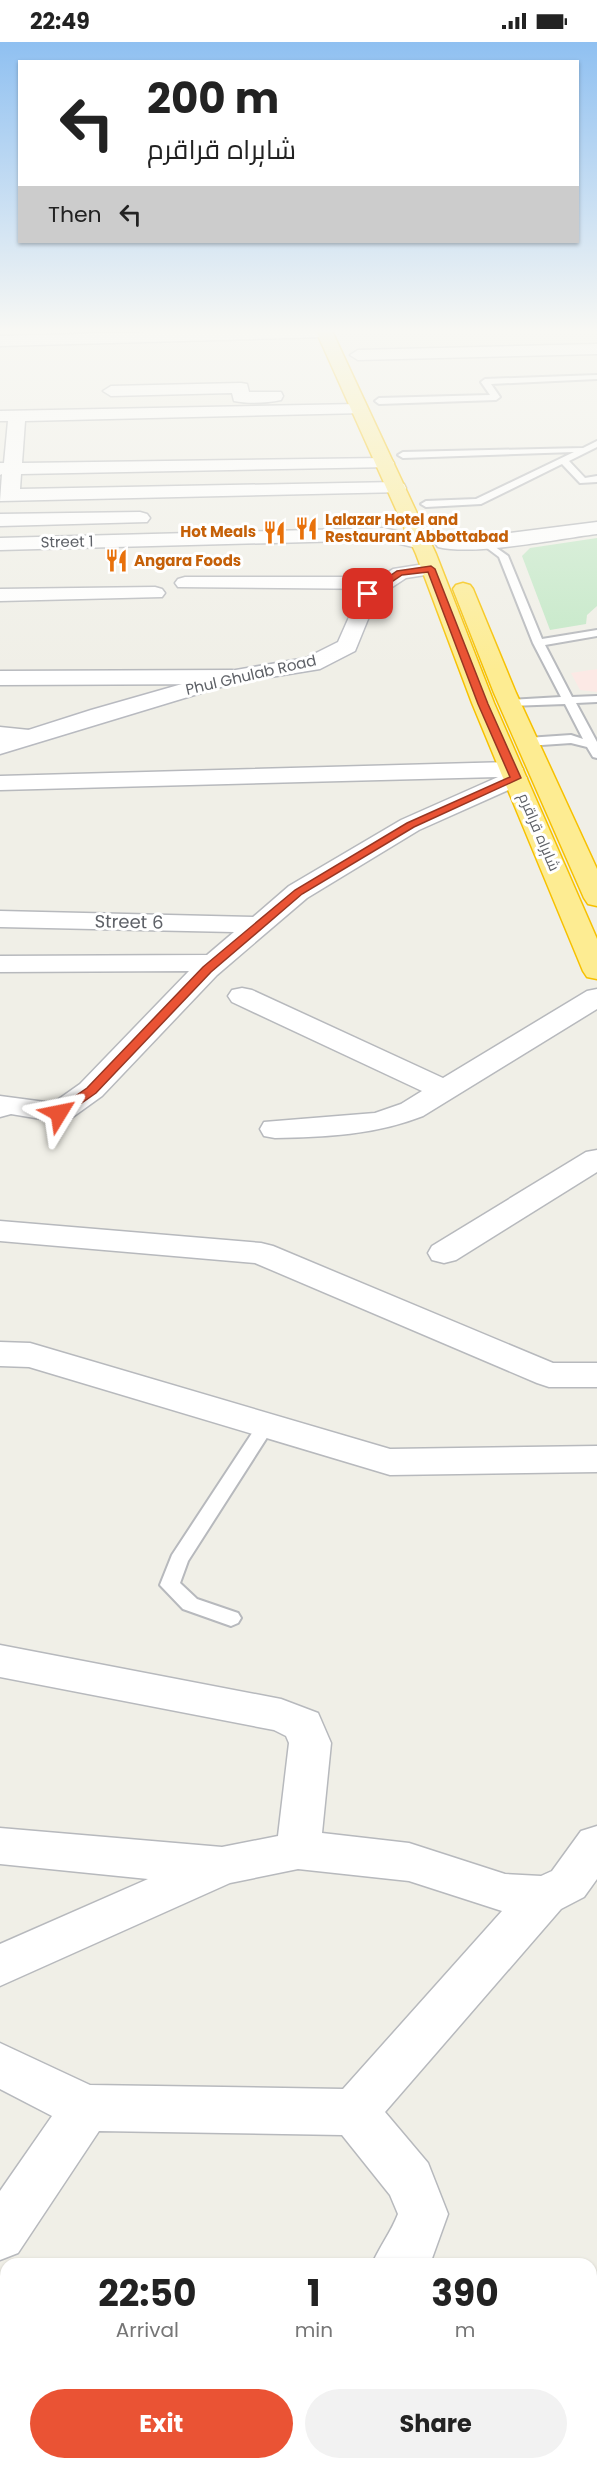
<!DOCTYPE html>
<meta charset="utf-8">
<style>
:root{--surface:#fff;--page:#f2f2f2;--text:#222;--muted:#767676;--accent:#ea5334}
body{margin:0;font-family:Poppins,Cairo,sans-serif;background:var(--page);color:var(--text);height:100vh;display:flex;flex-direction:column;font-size:22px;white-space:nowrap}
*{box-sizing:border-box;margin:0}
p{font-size:20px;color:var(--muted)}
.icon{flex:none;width:33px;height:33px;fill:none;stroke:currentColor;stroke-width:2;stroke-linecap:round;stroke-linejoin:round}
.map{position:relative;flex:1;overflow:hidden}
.side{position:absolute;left:0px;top:2216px;width:597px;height:212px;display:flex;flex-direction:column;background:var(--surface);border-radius:18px 18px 0 0;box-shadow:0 2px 4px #0004}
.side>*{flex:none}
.hud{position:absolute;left:18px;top:18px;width:561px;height:183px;border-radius:0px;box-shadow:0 2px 4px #0004;background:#fff;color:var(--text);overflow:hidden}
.pin{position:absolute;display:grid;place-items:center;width:51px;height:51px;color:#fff;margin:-26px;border-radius:12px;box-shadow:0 3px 9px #0006}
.me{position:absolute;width:66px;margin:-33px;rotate:55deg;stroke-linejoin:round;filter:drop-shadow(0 0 4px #0008)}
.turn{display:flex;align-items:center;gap:21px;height:126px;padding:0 30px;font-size:27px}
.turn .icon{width:78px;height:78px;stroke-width:2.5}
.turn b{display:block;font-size:42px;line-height:51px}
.then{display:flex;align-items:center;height:57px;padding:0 30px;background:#0003;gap:12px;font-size:22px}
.eta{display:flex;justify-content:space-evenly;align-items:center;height:102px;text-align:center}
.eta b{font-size:36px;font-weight:700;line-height:42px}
.action{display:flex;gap:12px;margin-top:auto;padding:12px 30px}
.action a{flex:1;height:69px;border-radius:36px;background:var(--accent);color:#fff;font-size:24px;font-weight:700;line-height:69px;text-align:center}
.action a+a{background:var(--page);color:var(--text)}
.status{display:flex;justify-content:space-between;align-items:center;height:42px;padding:0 30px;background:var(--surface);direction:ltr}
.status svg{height:16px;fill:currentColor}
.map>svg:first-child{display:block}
</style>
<div class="status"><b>22:49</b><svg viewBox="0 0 49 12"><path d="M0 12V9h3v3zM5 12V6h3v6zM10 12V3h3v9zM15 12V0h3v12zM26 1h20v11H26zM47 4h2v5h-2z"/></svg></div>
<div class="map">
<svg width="597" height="2426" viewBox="0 0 597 2426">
<rect width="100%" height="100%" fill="#f0efe7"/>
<polygon fill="#fce9e5" points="597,627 597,650 580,648 571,631"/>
<polygon fill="#c4e8c7" points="597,496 597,564 587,573 586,582 550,588 522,514 530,506"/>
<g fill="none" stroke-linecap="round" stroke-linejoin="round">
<defs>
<g id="lane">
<polygon points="597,333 597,337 491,342 500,355 496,358 379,362 375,359 379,356 490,353 481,340 485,337"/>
<polygon points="597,399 597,405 569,419 585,436 597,434 597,440 580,441 562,422 481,462 426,465 421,462 426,459 476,457 574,410 403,416 398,413 403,410 583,406"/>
<polygon points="484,497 508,514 542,597 597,588 597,594 545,603 572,655 597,654 597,660 576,661 597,700 597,716 593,715 587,705 571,701 527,704 521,700 527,696 571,693 583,697 565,662 509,664 503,661 509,658 561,655 533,601 499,515 479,500"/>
<polygon points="266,1377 272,1379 275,1383 188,1519 180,1541 197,1557 238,1571 241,1576 238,1581 231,1584 183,1567 160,1543 172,1513 260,1379"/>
</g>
<g id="street">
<polygon points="201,289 333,290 325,295 0,304 0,294"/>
<path d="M241,341L247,342L249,350H281L283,354L281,358C267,361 248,362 234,359L232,351L111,354L103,349L111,344Z"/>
<polygon points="358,362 364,363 367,367 364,371 25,379 22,421 385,416 391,417 394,421 391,425 21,432 20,447 397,440 404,442 406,446 404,450 0,459 2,432 0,433 0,421 4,421 8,379 0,379 0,369"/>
<polygon points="140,470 147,472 150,476 147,480 0,484 0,472"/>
<path d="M597,480V492C556,497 475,514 438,505L435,501L438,497L479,495Z"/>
<polygon points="384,486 428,497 431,501 428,505 421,507 384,498 0,508 0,496"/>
<polygon points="185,535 385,535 392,537 395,541 392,545 385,547 178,545 175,541 178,537"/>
<polygon points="155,545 162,547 165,551 162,555 0,559 0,547"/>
<polygon points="232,628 240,630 243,635 240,640 232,642 0,643 0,629"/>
<polygon points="0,685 39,689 43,694 39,699 31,701 0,699"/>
<polygon points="511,720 519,722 523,727 521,730 527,736 524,741 419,788 307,856 217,933 102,1054 70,1077 59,1080 11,1072 0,1075 0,1054 53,1061 80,1042 189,929 0,930 0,914 207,913 234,890 0,885 0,869 253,875 289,844 401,778 498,735 0,748 0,734"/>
<path d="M242,946L252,948L443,1036L587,949L597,947V967L423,1074C375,1093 326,1095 275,1096L264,1094L260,1087L264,1080L375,1071L401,1062L422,1049L232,960L228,954L232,948Z"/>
<polygon points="597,1108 597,1130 456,1218 444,1221 432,1218 428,1211 432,1204 586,1110"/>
<polygon points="0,1179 261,1201 273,1204 553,1321 597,1321 597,1345 549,1345 537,1341 255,1221 0,1199"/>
<polygon points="0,1300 30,1301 390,1407 597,1404 597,1430 390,1433 29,1325 0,1324"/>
<path d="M0,1603L281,1657L318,1671L331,1701L322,1791L409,1801L505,1832L541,1834L552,1829L581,1789L597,1784V1837L584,1855L561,1867L385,2070L428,2121L448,2172L430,2222H372C380,2204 391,2190 398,2172L390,2153L342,2093L99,2089L18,2211L0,2218V2149L52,2074L0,2047V2001L90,2043L343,2047L502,1869L409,1839L298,1827L230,1841L0,1944V1902L148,1837L0,1822V1786L222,1805L278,1794L289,1701L286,1694L274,1688L0,1635Z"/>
<polygon points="211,2421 269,2421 267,2426 209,2426"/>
</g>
<g id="secondary">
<polygon points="597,302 597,312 358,318 350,313 358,308"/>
<polygon points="431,521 438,523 441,527 438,531 406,536 377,555 355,609 320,627 234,641 0,712 0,697 91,668 224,630 306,616 338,600 361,548 393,527"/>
</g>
<g id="highway">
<polygon points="316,289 332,289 436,512 494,661 597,897 597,937 587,935 583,929 472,661 416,512"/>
<polygon points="463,541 470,543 473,547 516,651 597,827 597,864 588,862 584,856 494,651 453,547 456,543"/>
</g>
</defs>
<use href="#lane" stroke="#b7b9bd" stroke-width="4"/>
<use href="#street" stroke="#b7b9bd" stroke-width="3"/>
<use href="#secondary" stroke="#b8bac0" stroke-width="3"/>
<use href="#highway" stroke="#f7c100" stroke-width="3"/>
<use href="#lane" fill="#fff" fill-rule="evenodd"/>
<use href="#street" fill="#fff" fill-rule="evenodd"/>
<use href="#secondary" fill="#fff" fill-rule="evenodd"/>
<use href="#highway" fill="#fdec92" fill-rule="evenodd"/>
</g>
<linearGradient id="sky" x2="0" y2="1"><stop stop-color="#8fc0f1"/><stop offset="0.46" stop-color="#f8f8f4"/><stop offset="1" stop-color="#f8f8f4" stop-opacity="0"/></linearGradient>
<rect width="597" height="628" fill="url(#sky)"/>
<polygon fill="#ea5334" stroke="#983622" stroke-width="1.5" points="431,524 435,527 488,662 521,736 414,785 302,852 211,930 96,1051 63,1074 55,1074 53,1071 55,1068 87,1046 203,925 295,848 407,781 510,735 478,662 428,530 402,533 371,554 364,552 397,529"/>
<defs>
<symbol id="restaurant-bare" viewBox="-9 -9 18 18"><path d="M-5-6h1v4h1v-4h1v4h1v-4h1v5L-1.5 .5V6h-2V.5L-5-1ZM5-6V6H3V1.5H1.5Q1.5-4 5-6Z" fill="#e8710a" stroke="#fff" stroke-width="2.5" paint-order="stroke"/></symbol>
</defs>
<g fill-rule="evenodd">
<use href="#restaurant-bare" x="290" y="470" width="33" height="33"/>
<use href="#restaurant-bare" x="258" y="474" width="33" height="33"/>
<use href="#restaurant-bare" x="100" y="502" width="33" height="33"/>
</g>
<g text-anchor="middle" stroke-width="6" stroke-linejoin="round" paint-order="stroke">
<g font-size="15" font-weight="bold" fill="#c56008" stroke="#fff" text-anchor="start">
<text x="325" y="483">Lalazar Hotel and<tspan x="325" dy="17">Restaurant Abbottabad</tspan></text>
<text x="256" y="495" text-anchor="end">Hot Meals</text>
<text x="134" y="524">Angara Foods</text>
</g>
<g font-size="15" fill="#5e6167" stroke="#fff">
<text transform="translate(67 500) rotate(-1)" y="5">Street 1</text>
<text transform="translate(251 633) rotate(-13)" y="5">Phul Ghulab Road</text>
<text transform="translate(539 790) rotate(67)" y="5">شاہراہ قراقرم</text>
</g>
<g font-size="18" fill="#5e6167" stroke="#fff">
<text transform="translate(129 880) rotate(1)" y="6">Street 6</text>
</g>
</g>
</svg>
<div class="pin" style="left:368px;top:552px;background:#d93025"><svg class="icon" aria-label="arrive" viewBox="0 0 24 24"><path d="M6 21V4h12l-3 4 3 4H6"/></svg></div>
<svg class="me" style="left:59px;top:1071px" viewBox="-20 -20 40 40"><path d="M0-17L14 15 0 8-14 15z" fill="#ea5334" stroke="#fff" stroke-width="4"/></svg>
<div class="hud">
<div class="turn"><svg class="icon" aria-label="left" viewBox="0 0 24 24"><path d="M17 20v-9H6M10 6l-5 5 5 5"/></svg><div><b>200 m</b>شاہراہ قراقرم</div></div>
<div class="then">Then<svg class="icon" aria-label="left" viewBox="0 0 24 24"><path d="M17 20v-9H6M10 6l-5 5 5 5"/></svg></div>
</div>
<section class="side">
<div class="eta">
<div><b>22:50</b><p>Arrival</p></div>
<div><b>1</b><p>min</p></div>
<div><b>390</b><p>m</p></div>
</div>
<div class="action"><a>Exit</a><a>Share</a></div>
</section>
</div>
